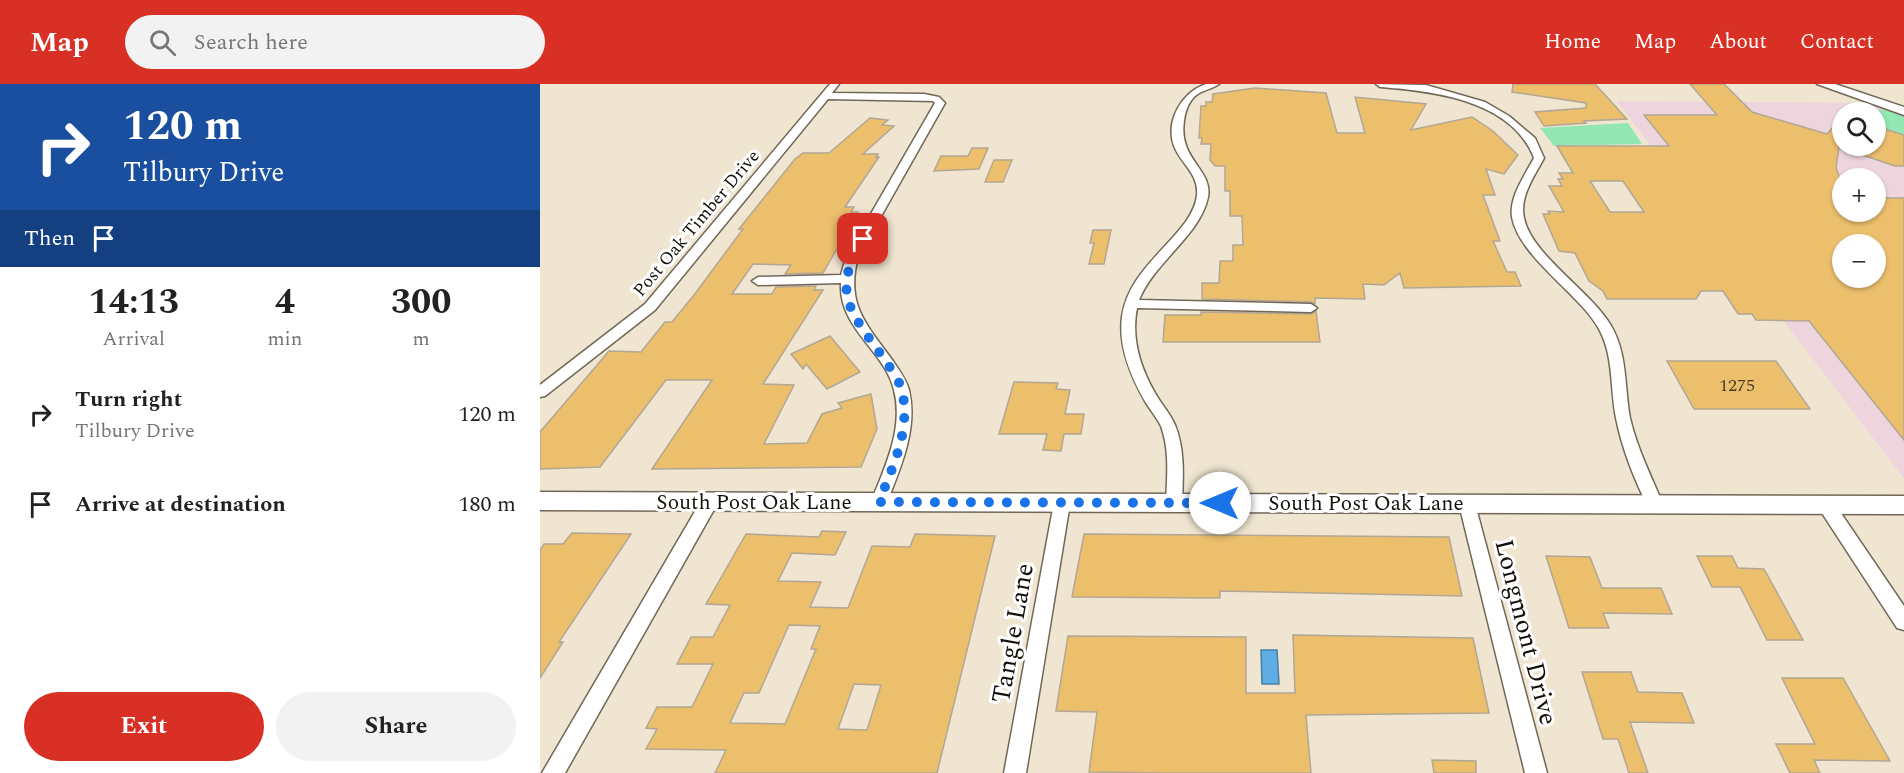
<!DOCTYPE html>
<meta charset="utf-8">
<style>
:root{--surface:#fff;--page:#f2f2f2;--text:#222;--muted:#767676;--accent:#d93025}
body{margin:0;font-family:Spectral,serif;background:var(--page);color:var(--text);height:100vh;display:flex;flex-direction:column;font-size:22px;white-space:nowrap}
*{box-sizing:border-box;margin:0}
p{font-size:20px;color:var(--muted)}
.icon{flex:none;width:33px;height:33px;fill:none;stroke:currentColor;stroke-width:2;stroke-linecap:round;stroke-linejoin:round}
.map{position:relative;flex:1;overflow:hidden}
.side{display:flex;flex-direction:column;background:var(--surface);width:540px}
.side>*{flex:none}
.top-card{background:#1a4fa0;color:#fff;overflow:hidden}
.buttons{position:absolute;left:1292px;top:18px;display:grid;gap:12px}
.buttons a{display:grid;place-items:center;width:54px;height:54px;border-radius:50%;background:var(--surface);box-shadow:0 2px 4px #0004;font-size:30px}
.pin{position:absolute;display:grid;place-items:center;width:51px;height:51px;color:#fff;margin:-26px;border-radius:12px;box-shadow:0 3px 9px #0006}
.me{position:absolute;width:66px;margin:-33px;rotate:270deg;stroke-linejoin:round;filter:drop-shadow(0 0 4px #0008)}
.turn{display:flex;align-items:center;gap:21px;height:126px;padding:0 24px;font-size:27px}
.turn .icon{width:78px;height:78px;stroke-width:2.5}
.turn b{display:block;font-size:42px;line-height:51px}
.then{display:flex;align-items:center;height:57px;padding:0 24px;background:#0003;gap:12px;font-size:22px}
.eta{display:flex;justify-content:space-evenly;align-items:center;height:102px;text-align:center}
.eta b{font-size:36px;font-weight:700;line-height:42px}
.button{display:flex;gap:12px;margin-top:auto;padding:12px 24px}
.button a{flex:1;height:69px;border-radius:36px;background:var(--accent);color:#fff;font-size:24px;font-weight:700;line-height:69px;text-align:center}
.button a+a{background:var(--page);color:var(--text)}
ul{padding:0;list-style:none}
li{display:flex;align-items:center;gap:18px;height:90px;padding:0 24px}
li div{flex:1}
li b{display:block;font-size:22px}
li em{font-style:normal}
header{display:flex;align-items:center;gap:36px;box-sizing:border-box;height:84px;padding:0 30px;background:var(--accent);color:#fff}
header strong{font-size:28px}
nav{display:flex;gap:33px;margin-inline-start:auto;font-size:21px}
.search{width:420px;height:54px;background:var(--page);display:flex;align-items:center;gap:15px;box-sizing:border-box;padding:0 21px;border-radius:33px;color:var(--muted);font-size:22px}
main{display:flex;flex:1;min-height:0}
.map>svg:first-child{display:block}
</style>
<header>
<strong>Map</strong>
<div class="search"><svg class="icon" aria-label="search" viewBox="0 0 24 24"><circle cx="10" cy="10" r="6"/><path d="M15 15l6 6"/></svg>Search here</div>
<nav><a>Home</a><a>Map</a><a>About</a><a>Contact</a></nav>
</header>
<main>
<section class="side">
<div class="top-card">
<div class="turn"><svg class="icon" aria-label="right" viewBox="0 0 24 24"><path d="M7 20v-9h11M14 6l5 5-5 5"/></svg><div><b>120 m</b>Tilbury Drive</div></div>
<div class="then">Then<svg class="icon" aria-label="arrive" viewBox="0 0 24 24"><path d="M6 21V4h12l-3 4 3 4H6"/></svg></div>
</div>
<div class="eta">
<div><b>14:13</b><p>Arrival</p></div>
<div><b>4</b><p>min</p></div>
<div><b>300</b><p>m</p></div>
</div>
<ul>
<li><svg class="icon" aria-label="right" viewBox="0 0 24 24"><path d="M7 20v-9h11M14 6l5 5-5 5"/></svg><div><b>Turn right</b><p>Tilbury Drive</p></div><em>120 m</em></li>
<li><svg class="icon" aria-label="arrive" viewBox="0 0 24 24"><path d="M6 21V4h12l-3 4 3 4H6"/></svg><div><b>Arrive at destination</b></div><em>180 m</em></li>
</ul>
<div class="button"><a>Exit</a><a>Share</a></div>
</section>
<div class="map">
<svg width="1364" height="689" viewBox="0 0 1364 689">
<rect width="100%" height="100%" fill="#f0e5d1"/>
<path fill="#eed5dd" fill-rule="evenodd" d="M1077,17L1326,19L1364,31V395ZM1302,28H1335V62H1302ZM1302,94H1335V128H1302ZM1302,160H1335V194H1302Z"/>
<g fill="#92e7b3">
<polygon points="1321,25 1349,26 1364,31 1364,51 1335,42 1335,28 1311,28"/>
<polygon points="1088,39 1102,60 1014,62 1000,44"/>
</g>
<polygon fill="#5eade5" stroke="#487ea3" stroke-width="1.5" points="721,566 737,566 739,600 722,600"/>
<g fill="#ecbf6d" stroke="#b2a794" stroke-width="1.5" fill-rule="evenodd">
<polygon points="973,0 1055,0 1087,35 1044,37 1046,39 1004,42 995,28 1046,24 1046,19 972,8"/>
<path d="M1150,0H1184L1212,28L1287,50L1302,33V62H1335V42L1364,51V82H1355L1299,63L1296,84L1302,100V128H1335V114H1364V356L1269,237L1216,236L1212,230H1198L1183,207H1161L1156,215H1067L1063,207L1049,197L1035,169L1019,167L1003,130H1010L1008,127L1024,128L1009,102H1022L1018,95H1023L1019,89H1033L1017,62H1129L1104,31H1177ZM1050,97H1083L1104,128H1070ZM1302,160H1335V194H1302Z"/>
<polygon points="715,4 786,9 797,49 825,49 815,13 886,20 871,46 932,33 953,47 978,71 964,90 946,85 955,111 943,111 960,157 953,157 967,188 975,188 981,202 864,204 860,189 844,201 823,200 825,215 775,214 775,220 771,218 662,215 662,199 679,199 680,177 693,177 693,161 703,161 702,132 690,132 690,107 685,107 685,82 675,82 670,76 671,60 661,60 662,54 659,54 661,22 666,22 666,18 672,18 673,10"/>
<polygon points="330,34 348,36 342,41 354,42 323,70 338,70 336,73 339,73 305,123 314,123 311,128 318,128 283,189 245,190 251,181 213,180 192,210 232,210 236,203 276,202 274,206 283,206 223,300 254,301 224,360 267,359 282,330 302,324 298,319 331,310 337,345 321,383 112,385 172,296 126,296 60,383 0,385 0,348 69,267 101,268 125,238 132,238 154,211 203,145 199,145 255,75 263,69 289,69"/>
<polygon points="432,64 448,64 439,85 394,87 401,72 428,72"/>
<polygon points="454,76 472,76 463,98 445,98"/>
<polygon points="553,146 571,146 564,180 549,180 554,159 550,159"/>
<polygon points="776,227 780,258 623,258 625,231 661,231 661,228 771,230"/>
<polygon points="290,252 320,288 287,305 266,280 263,285 251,270"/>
<polygon points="1127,277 1236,277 1270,325 1154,325"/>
<polygon points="474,298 518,299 516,305 530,306 525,330 544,330 541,350 524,350 521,367 503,366 507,350 459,350"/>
<path d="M282,447L306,448L295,471L252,469L238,497L281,498L270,523L308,524L332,462L370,463L375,450L455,452L397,689H175L186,666L106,665L117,645L106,644L117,623H152L173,580H137L151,553H173L190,521L166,520L206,450L279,453ZM249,541L280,542L271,565H276L245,640L190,639L204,609H219ZM314,600L341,601L327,646L298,645Z"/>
<polygon points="32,449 91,450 19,558 23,558 0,594 0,466 4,460 23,460"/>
<polygon points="544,450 909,453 922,512 680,507 680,514 532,513"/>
<polygon points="1006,472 1050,473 1062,504 1121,504 1132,530 1063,529 1069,544 1029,544"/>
<polygon points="1157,472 1192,472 1198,484 1224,485 1263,556 1227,556 1200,503 1172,503"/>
<polygon points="753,551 933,554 949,629 766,631 771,689 627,689 549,688 557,628 516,627 528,552 706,553 706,609 755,609"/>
<polygon points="1042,588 1091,588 1098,608 1142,609 1154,639 1090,638 1108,689 1089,689 1078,655 1063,655"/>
<polygon points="1242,594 1303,594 1350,677 1274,676 1280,689 1250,689 1236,660 1275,660"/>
<polygon points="892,676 936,677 936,689 894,689"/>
</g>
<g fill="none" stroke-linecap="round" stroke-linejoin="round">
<defs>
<g id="minor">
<path d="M290,0H299L292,9L384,10L399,13L405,19L318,173C305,221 327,241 353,277C359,286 366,295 369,306C378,344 361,383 347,418L345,423L339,425L333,423L331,418C345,383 364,344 354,306C345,267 298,244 301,199L218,201L212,197L218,193L301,191L306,173L395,19L393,17L288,15L115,226L5,312L0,313V301L105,220Z"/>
<path d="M666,0H679C672,5 662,6 655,12C648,19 645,28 644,37C638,76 673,85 668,113C660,152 614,178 599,216L771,220L777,224L771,228L597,224C591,254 600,283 615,309C621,320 630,329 635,341C645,365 643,393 642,419L640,424L634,426L628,424L626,419C627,393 630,367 621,342C617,334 611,327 606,319C591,293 578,263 582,233C589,179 653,151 657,111C659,90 641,80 634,62C625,37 642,8 666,0Z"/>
<path d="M836,0L886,1L945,18L969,32L995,54L1004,74C995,91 979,113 984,134C991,170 1050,207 1070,240C1088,269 1084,303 1090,334C1097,364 1111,392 1123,420L1121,425L1115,427L1109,425C1095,397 1082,365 1076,334C1070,305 1074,272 1059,245C1040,210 979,173 972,133C969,113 985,91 994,74C972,16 893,7 840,3Z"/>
<polygon points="170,410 176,412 178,417 176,422 25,689 2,689 164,412"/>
<polygon points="522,412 528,414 530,419 486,689 464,689 514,419 516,414"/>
<polygon points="927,413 933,415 935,420 1007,689 985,689 919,420 921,415"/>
<polygon points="1286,414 1292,416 1364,522 1364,546 1357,544 1280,426 1278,421 1280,416"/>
</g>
<g id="secondary">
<polygon points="1277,0 1295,0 1364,23 1364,31"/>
<polygon points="0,408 1364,412 1364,430 0,426"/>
</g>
</defs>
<use href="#minor" stroke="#726756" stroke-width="3"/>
<use href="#secondary" stroke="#726756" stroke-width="3"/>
<use href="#minor" fill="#fff" fill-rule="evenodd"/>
<use href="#secondary" fill="#fff" fill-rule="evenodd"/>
</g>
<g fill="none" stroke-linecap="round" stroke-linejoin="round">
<path stroke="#1a73e8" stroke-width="10" stroke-dasharray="0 18" d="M323,155C290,210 311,228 344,275C350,284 359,295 362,307C371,346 353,382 339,418L680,419"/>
</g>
<g text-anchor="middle" stroke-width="6" stroke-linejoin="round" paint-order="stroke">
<g font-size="18" fill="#141009" stroke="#fff">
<text transform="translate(156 139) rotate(-50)" y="6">Post Oak Timber Drive</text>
</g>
<g font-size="18" fill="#4a3c22">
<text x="1197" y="307">1275</text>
</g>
<g font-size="21" fill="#141009" stroke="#fff">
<text x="214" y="425">South Post Oak Lane</text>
<text x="826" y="426">South Post Oak Lane</text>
</g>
<g font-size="26" fill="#141009" stroke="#fff">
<text transform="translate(987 548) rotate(76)" y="9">Longmont Drive</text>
<text transform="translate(472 549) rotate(-80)" y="9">Tangle Lane</text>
</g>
</g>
</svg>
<div class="buttons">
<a><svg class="icon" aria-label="search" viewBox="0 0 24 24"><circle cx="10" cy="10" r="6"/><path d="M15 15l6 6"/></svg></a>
<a>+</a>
<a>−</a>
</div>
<div class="pin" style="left:323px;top:155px;background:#d93025"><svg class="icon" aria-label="arrive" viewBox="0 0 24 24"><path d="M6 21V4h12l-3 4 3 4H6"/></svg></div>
<svg class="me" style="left:680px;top:419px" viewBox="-20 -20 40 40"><circle r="19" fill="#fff"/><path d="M0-13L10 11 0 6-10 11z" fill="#1a73e8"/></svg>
</div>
</main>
